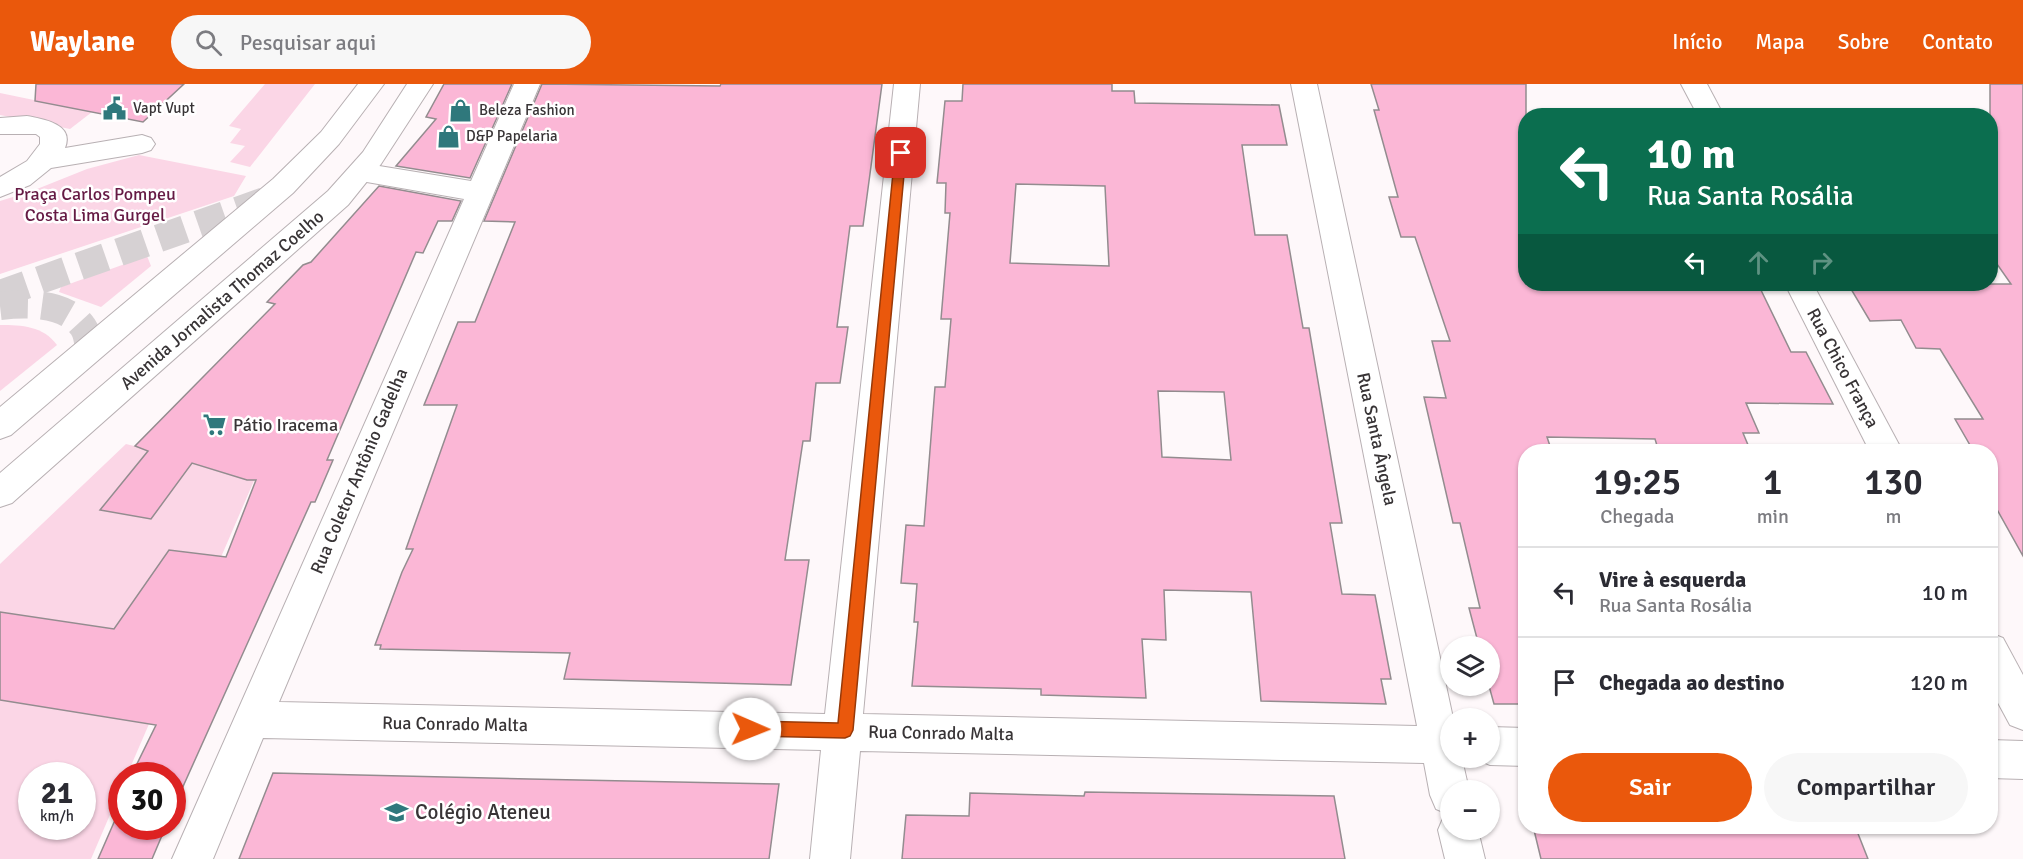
<!DOCTYPE html>
<html lang="pt">
<meta charset="utf-8">
<style>
:root{--surface:#fff;--page:#f7f7f7;--text:#2b2b33;--muted:#7c7c81;--line:#e1e1e2;--accent:#ea580c}
body{margin:0;font-family:Signika,sans-serif;background:var(--page);color:var(--text);height:100vh;display:flex;flex-direction:column;font-size:22px;white-space:nowrap}
*{box-sizing:border-box;margin:0}
p{font-size:20px;color:var(--muted)}
.icon{flex:none;width:33px;height:33px;fill:none;stroke:currentColor;stroke-width:2;stroke-linecap:round;stroke-linejoin:round}
.map{position:relative;flex:1;overflow:hidden}
.side{position:absolute;left:1518px;top:360px;width:480px;height:390px;display:flex;flex-direction:column;background:var(--surface);border-radius:24px;box-shadow:0 2px 4px #0004}
.side>*{flex:none}
.hud{position:absolute;left:1518px;top:24px;width:480px;height:183px;border-radius:24px;box-shadow:0 2px 4px #0004;background:#0b6e4f;color:#fff;overflow:hidden}
.fabs{position:absolute;left:1440px;top:552px;display:grid;gap:12px}
.fabs a{display:grid;place-items:center;width:60px;height:60px;border-radius:50%;background:var(--surface);box-shadow:0 2px 4px #0004;font-size:30px}
.speed{position:absolute;left:18px;top:678px;display:flex;gap:12px;font-size:30px;font-weight:700;text-align:center}
.speed>*{display:grid;place-content:center;width:78px;height:78px;border-radius:50%;background:var(--surface);box-shadow:0 2px 4px #0004;line-height:1}
.speed small{font-size:15px;font-weight:400}
.speed .limit{border:9px solid #d22;background:#fff;color:#111}
.pin{position:absolute;display:grid;place-items:center;width:51px;height:51px;color:#fff;margin:-26px;border-radius:12px;box-shadow:0 3px 9px #0006}
.me{position:absolute;width:66px;margin:-33px;rotate:91deg;stroke-linejoin:round;filter:drop-shadow(0 0 4px #0008)}
.turn{display:flex;align-items:center;gap:21px;height:126px;padding:0 30px;font-size:27px}
.turn .icon{width:78px;height:78px;stroke-width:2.5}
.turn b{display:block;font-size:42px;line-height:51px}
.lanes{display:flex;align-items:center;height:57px;padding:0 30px;background:#0003;justify-content:center;gap:30px;direction:ltr}
.lanes .off{opacity:.35}
.eta{display:flex;justify-content:space-evenly;align-items:center;height:102px;text-align:center}
.eta b{font-size:36px;font-weight:600;line-height:42px}
.primary-button{display:flex;gap:12px;margin-top:auto;padding:12px 30px}
.primary-button a{flex:1;height:69px;border-radius:36px;background:var(--accent);color:#fff;font-size:24px;font-weight:600;line-height:69px;text-align:center}
.primary-button a+a{background:var(--page);color:var(--text)}
ul{padding:0;list-style:none}
li{display:flex;align-items:center;gap:18px;height:90px;padding:0 30px;border-top:2px solid var(--line)}
li div{flex:1}
li b{display:block;font-size:22px}
li em{font-style:normal}
header{display:flex;align-items:center;gap:36px;box-sizing:border-box;height:84px;padding:0 30px;background:var(--accent);color:#fff}
header strong{font-size:28px}
nav{display:flex;gap:33px;margin-inline-start:auto;font-size:21px}
.search{width:420px;height:54px;background:var(--page);display:flex;align-items:center;gap:15px;box-sizing:border-box;padding:0 21px;border-radius:33px;color:var(--muted);font-size:22px}
.map>svg:first-child{display:block}
</style>
<header>
<strong>Waylane</strong>
<div class="search"><svg class="icon" aria-label="search" viewBox="0 0 24 24"><circle cx="10" cy="10" r="6"/><path d="M15 15l6 6"/></svg>Pesquisar aqui</div>
<nav><a>Início</a><a>Mapa</a><a>Sobre</a><a>Contato</a></nav>
</header>
<div class="map">
<svg width="2023" height="775" viewBox="0 0 2023 775">
<rect width="100%" height="100%" fill="#fef8fa"/>
<g fill="#fbd6e6" fill-rule="evenodd">
<polygon points="265,0 315,0 250,83 230,78 245,62 230,59 241,45 229,42"/>
<polygon points="0,9 92,28 70,45 0,31"/>
<polygon points="139,71 246,92 234,112 0,190 0,117 32,107 87,85"/>
<polygon points="147,172 151,182 101,223 59,208 61,203"/>
<path d="M0,241C22,241 43,242 57,261L0,307Z"/>
<path d="M126,360L256,392L127,691L122,692L121,705L91,775H0V480ZM32,692H82V742H32Z"/>
</g>
<g fill="#fbb7d6" stroke="#938c8f" stroke-width="1.5" fill-rule="evenodd">
<polygon points="36,0 184,0 143,38 35,17"/>
<polygon points="444,0 512,0 470,94 396,82 436,35 426,33"/>
<polygon points="542,0 720,2 721,0 882,0 863,142 850,142 837,243 848,243 840,299 816,299 810,357 803,357 785,476 809,476 791,601 564,595 570,569 380,565 381,561 375,561 402,488 413,465 406,465 457,321 424,321 458,238 475,238 515,138 484,137"/>
<path d="M963,0H1112V7H1134L1135,19L1279,21L1287,61H1242L1255,151H1287L1303,244H1309L1342,439H1330L1342,510L1375,511L1391,595H1381L1386,620L1261,617L1251,508L1164,506L1166,556L1142,555L1146,614L1041,611V605L912,602L918,538H914L917,500L901,499L906,441L924,442L935,303H945L951,235H941L950,129H945L946,99H937L945,17H962ZM1016,100L1105,102L1109,182L1010,179ZM1158,307L1224,308L1231,376L1162,373Z"/>
<polygon points="1371,0 1526,0 1526,200 1758,200 1791,268 1806,268 1833,320 1746,319 1759,349 1743,349 1751,368 1659,368 1655,355 1547,353 1552,368 1526,368 1526,620 1494,620 1489,602 1490,562 1479,562 1469,524 1480,524 1460,439 1453,439 1424,313 1446,314 1432,257 1450,257 1415,153 1401,153 1389,113 1398,113 1374,26 1379,26"/>
<polygon points="1990,0 2023,0 2023,472 1990,413 1990,368 1974,368 1955,335 1983,335 1940,265 1916,264 1901,236 1870,237 1848,200 2011,200 1990,170"/>
<polygon points="379,102 461,117 452,137 438,137 423,169 416,168 327,376 333,376 315,418 311,418 172,727 172,692 131,692 156,641 0,616 0,528 114,545 169,466 226,473 256,396 247,396 192,379 151,435 100,426 148,367 135,362 275,220 267,218 303,181 311,178"/>
<polygon points="273,689 529,695 779,700 769,775 239,775"/>
<polygon points="1085,708 1334,712 1345,775 902,775 906,731 969,732 970,709 1084,712"/>
<polygon points="122,720 122,742 166,742 152,775 98,775"/>
<polygon points="1533,742 1855,742 1868,775 1541,775"/>
</g>
<g fill="none" stroke-linecap="round" stroke-linejoin="round">
<g stroke="#d6d1d3" stroke-width="28" stroke-dasharray="28 14" stroke-linecap="butt">
<polyline points="0,210 268,116"/>
<path d="M0,222C26,219 66,218 83,243C88,250 88,259 89,266"/>
</g>
<defs>
<g id="minor">
<polygon points="514,0 540,0 279,618 825,630 894,0 920,0 863,630 1417,642 1291,0 1317,0 1453,634 1450,634 1450,674 1464,674 1462,675 1469,706 1450,706 1450,746 1478,746 1485,775 1445,775 1438,746 1444,732 1448,730 1436,725 1430,711 1424,679 860,667 850,775 810,775 821,666 263,654 213,775 172,775 464,115 361,97 351,94 348,88 351,82 361,79 471,97"/>
<polygon points="1681,0 1707,0 1724,32 1698,32"/>
<path d="M27,32C43,35 75,40 65,64L142,51L151,54L155,60L151,66L142,69L51,84L30,101L0,113V93L27,77L40,60V53L36,50H0V34Z"/>
<polygon points="1785,200 1813,200 1903,368 1870,368"/>
<polygon points="1990,549 2003,554 2023,591 2023,646 2010,641 1990,604"/>
<polygon points="1490,643 1526,644 1526,682 1490,681 1476,675 1476,674 1490,674"/>
<polygon points="1990,656 2023,657 2023,695 1990,694"/>
</g>
<g id="major">
<polygon points="358,0 384,0 339,60 293,109 11,351 0,355 0,323 273,95 321,48"/>
<polygon points="407,0 433,0 381,80 348,121 12,419 0,423 0,389 328,107 363,68"/>
</g>
</defs>
<use href="#minor" stroke="#b8b0b3" stroke-width="2"/>
<use href="#major" stroke="#b8b0b3" stroke-width="2"/>
<use href="#minor" fill="#fff" fill-rule="evenodd"/>
<use href="#major" fill="#fff" fill-rule="evenodd"/>
</g>
<polygon fill="#ea580c" stroke="#983908" stroke-width="1.5" points="901,66 906,69 853,646 850,652 845,654 750,652 744,650 742,645 744,639 750,637 838,639 895,69"/>
<defs>
<symbol id="civic-bare" viewBox="-9 -9 18 18"><path d="M-.6-6.5H3V-4.5H.6V-3L4-1V1h2V6H-6V1h2V-1L-.6-3ZM-1.2 2.5V6h2.4V2.5Z" fill="#2f787c" stroke="#fff" stroke-width="2.5" paint-order="stroke"/></symbol>
<symbol id="shop-bare" viewBox="-9 -9 18 18"><path d="M-5-2.5h2.3a2.7 3.5 0 0 1 5.4 0H5L5.5 6h-11ZM-1.5-2.5h3a1.5 2.3 0 0 0-3 0Z" fill="#2f787c" stroke="#fff" stroke-width="2.5" paint-order="stroke"/></symbol>
<symbol id="supermarket-bare" viewBox="-9 -9 18 18"><path d="M-6-5.5h2.5l.6 2H6L4.5 2H-2.5L-4.4-4H-6ZM-1.5 3.2a1.3 1.3 0 1 0 .1 0ZM3 3.2a1.3 1.3 0 1 0 .1 0Z" fill="#2f787c" stroke="#fff" stroke-width="2.5" paint-order="stroke"/></symbol>
<symbol id="school-bare" viewBox="-9 -9 18 18"><path d="M0-5L7-2L0 1L-7-2ZM-4 1L0 2.5L4 1V4Q0 6-4 4Z" fill="#2f787c" stroke="#fff" stroke-width="2.5" paint-order="stroke"/></symbol>
</defs>
<g fill-rule="evenodd">
<use href="#civic-bare" x="98" y="8" width="33" height="33"/>
<use href="#shop-bare" x="444" y="10" width="33" height="33"/>
<use href="#shop-bare" x="432" y="36" width="33" height="33"/>
<use href="#supermarket-bare" x="198" y="324" width="33" height="33"/>
<use href="#school-bare" x="380" y="712" width="33" height="33"/>
</g>
<g text-anchor="middle" stroke-width="5" stroke-linejoin="round" paint-order="stroke">
<g font-size="15" fill="#383436" stroke="#fff" text-anchor="start">
<text x="133" y="29">Vapt Vupt</text>
<text x="479" y="31">Beleza Fashion</text>
<text x="466" y="57">D&amp;P Papelaria</text>
</g>
<g font-size="18" fill="#651a44" stroke="#fff">
<text x="95" y="116">Praça Carlos Pompeu<tspan x="95" dy="21">Costa Lima Gurgel</tspan></text>
</g>
<g font-size="18" fill="#383436" stroke="#fff">
<text transform="translate(222 216) rotate(-41)" y="6">Avenida Jornalista Thomaz Coelho</text>
<text transform="translate(1843 284) rotate(62)" y="6">Rua Chico França</text>
<text transform="translate(1377 355) rotate(78)" y="6">Rua Santa Ângela</text>
<text transform="translate(359 387) rotate(-67)" y="6">Rua Coletor Antônio Gadelha</text>
<text transform="translate(455 640) rotate(1)" y="6">Rua Conrado Malta</text>
<text transform="translate(941 649) rotate(1)" y="6">Rua Conrado Malta</text>
</g>
<g font-size="18" fill="#383436" stroke="#fff" text-anchor="start">
<text x="233" y="347">Pátio Iracema</text>
</g>
<g font-size="21" fill="#383436" stroke="#fff" text-anchor="start">
<text x="415" y="735">Colégio Ateneu</text>
</g>
</g>
</svg>
<div class="fabs">
<a><svg class="icon" aria-label="layers" viewBox="0 0 24 24"><path d="M12 4l9 5-9 5-9-5zM3 14l9 5 9-5"/></svg></a>
<a>+</a>
<a>−</a>
</div>
<div class="speed"><div>21<small>km/h</small></div><div class="limit">30</div></div>
<div class="pin" style="left:901px;top:69px;background:#d93025"><svg class="icon" aria-label="arrive" viewBox="0 0 24 24"><path d="M6 21V4h12l-3 4 3 4H6"/></svg></div>
<svg class="me" style="left:750px;top:645px" viewBox="-20 -20 40 40"><circle r="19" fill="#fff"/><path d="M0-13L10 11 0 6-10 11z" fill="#ea580c"/></svg>
<div class="hud">
<div class="turn"><svg class="icon" aria-label="left" viewBox="0 0 24 24"><path d="M17 20v-9H6M10 6l-5 5 5 5"/></svg><div><b>10 m</b>Rua Santa Rosália</div></div>
<div class="lanes"><svg class="icon" aria-label="left" viewBox="0 0 24 24"><path d="M17 20v-9H6M10 6l-5 5 5 5"/></svg><svg class="icon off" aria-label="ahead" viewBox="0 0 24 24"><path d="M12 20V5M6 11l6-6 6 6"/></svg><svg class="icon off" aria-label="right" viewBox="0 0 24 24"><path d="M7 20v-9h11M14 6l5 5-5 5"/></svg></div>
</div>
<section class="side">
<div class="eta">
<div><b>19:25</b><p>Chegada</p></div>
<div><b>1</b><p>min</p></div>
<div><b>130</b><p>m</p></div>
</div>
<ul>
<li><svg class="icon" aria-label="left" viewBox="0 0 24 24"><path d="M17 20v-9H6M10 6l-5 5 5 5"/></svg><div><b>Vire à esquerda</b><p>Rua Santa Rosália</p></div><em>10 m</em></li>
<li><svg class="icon" aria-label="arrive" viewBox="0 0 24 24"><path d="M6 21V4h12l-3 4 3 4H6"/></svg><div><b>Chegada ao destino</b></div><em>120 m</em></li>
</ul>
<div class="primary-button"><a>Sair</a><a>Compartilhar</a></div>
</section>
</div>
